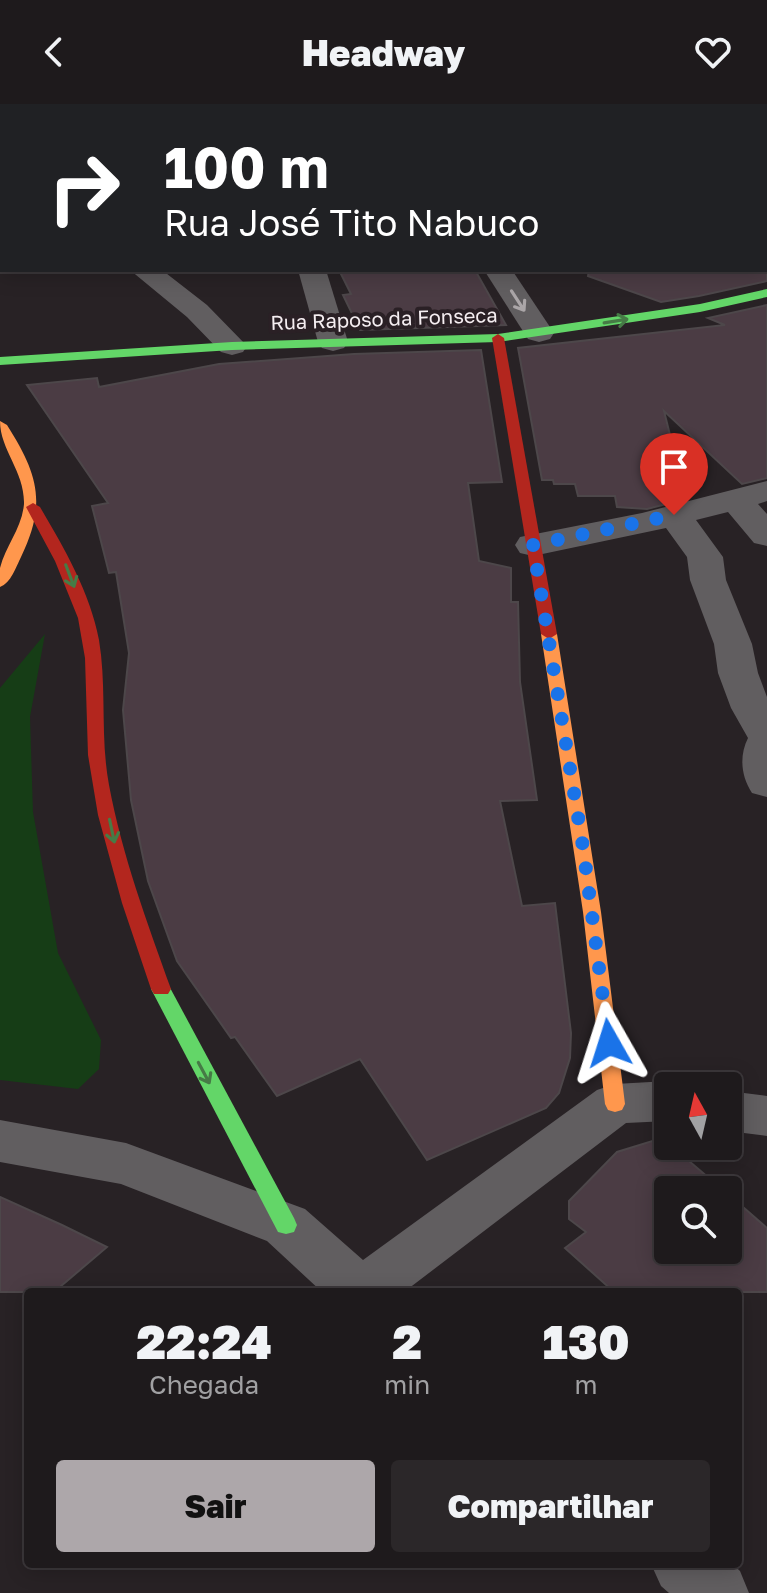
<!DOCTYPE html>
<html lang="pt">
<meta charset="utf-8">
<style>
:root{--surface:#1e1a1c;--page:#2b2729;--text:#f1f3f6;--muted:#a1a1a3;--line:#3c383b;--accent:#ada7aa}
body{margin:0;font-family:"Golos Text",sans-serif;background:var(--page);color:var(--text);height:100vh;display:flex;flex-direction:column;font-size:30px;white-space:nowrap}
*{box-sizing:border-box;margin:0}
p{font-size:26px;color:var(--muted)}
.icon{flex:none;width:44px;height:44px;fill:none;stroke:currentColor;stroke-width:2;stroke-linecap:round;stroke-linejoin:round}
.map{position:relative;flex:1;overflow:hidden}
.sheet{position:absolute;left:24px;top:1184px;width:718px;height:280px;display:flex;flex-direction:column;background:var(--surface);border-radius:8px;box-shadow:0 4px 20px #0003,0 0 0 2px var(--line)}
.sheet>*{flex:none}
.banner{position:absolute;left:0px;top:0px;width:768px;height:168px;box-shadow:0 4px 20px #0003,0 0 0 2px var(--line);background:#202124;color:#fff;overflow:hidden}
.needle{width:52px;rotate:352deg}
.controls{position:absolute;left:654px;top:968px;display:grid;gap:16px}
.controls a{display:grid;place-items:center;width:88px;height:88px;border-radius:8px;background:var(--surface);box-shadow:0 4px 20px #0003,0 0 0 2px var(--line);font-size:40px}
.pin{position:absolute;display:grid;place-items:center;width:68px;height:68px;color:#fff;margin:-82px -34px;border-radius:50% 50% 50% 0;rotate:-45deg;box-shadow:0 0 8px #0007}
.pin .icon{rotate:45deg}
.me{position:absolute;width:88px;margin:-44px;rotate:354deg;stroke-linejoin:round;filter:drop-shadow(0 0 6px #0008)}
.turn{display:flex;align-items:center;gap:28px;height:168px;padding:0 32px;font-size:36px}
.turn .icon{width:104px;height:104px;stroke-width:2.5}
.turn b{display:block;font-size:56px;line-height:68px}
.eta{display:flex;justify-content:space-evenly;align-items:center;height:136px;text-align:center}
.eta b{font-size:48px;font-weight:800;line-height:56px}
.action{display:flex;gap:16px;margin-top:auto;padding:16px 32px}
.action a{flex:1;height:92px;border-radius:8px;background:var(--accent);color:#111;font-size:32px;font-weight:800;line-height:92px;text-align:center}
.action a+a{background:var(--page);color:var(--text)}
header{display:flex;justify-content:space-between;align-items:center;height:104px;padding:0 32px;background:var(--surface);font-size:36px;font-weight:800}
.map>svg:first-child{display:block}
</style>
<header><svg class="icon" aria-label="back" viewBox="0 0 24 24"><path d="M15 5l-7 7 7 7"/></svg>Headway<svg class="icon" aria-label="heart" viewBox="0 0 24 24"><path d="M12 20l-8-8c-3-5 5-10 8-4 3-6 11-1 8 4z"/></svg></header>
<div class="map">
<svg width="767" height="1489" viewBox="0 0 767 1489">
<rect width="100%" height="100%" fill="#282225"/>
<polygon fill="#163d16" points="45,530 30,613 33,708 58,849 101,936 99,965 78,985 0,976 0,584"/>
<g fill="#4b3c44" stroke="#4d474a" stroke-width="2">
<polygon points="767,136 767,177 699,192 661,198 588,172 589,166 766,166"/>
<polygon points="339,166 475,166 506,221 360,226 343,191 351,190"/>
<polygon points="767,201 767,374 742,380 664,307 686,395 647,405 617,403 615,392 578,392 575,380 554,380 553,376 542,376 518,244 725,221 708,214"/>
<polygon points="481,246 502,378 468,379 479,457 511,464 511,498 518,498 520,578 537,696 500,697 522,802 555,799 571,929 570,954 559,989 546,1004 427,1056 360,955 277,992 235,933 231,934 177,857 148,777 131,696 123,606 129,549 116,468 109,469 92,402 108,399 27,281 97,274 99,283 219,260 354,250"/>
<polygon points="662,1034 723,1086 668,1086 668,1146 728,1146 728,1090 767,1124 767,1188 614,1188 565,1144 586,1128 569,1115 569,1097 617,1048"/>
<polygon points="0,1093 62,1121 107,1143 54,1188 0,1188"/>
</g>
<g fill="none" stroke-linecap="round" stroke-linejoin="round">
<g fill="#615e60" fill-rule="evenodd">
<polygon points="238,0 264,0 237,2"/>
<polygon points="378,0 408,0 409,2 379,2"/>
<polygon points="458,0 484,0 457,2"/>
<polygon points="754,0 767,0 767,9 766,2 753,2"/>
<polygon points="0,47 2,48 2,65 0,64"/>
<rect x="0" y="98" width="2" height="16"/>
<polygon points="130,166 162,166 207,201 247,242 243,248 232,251 221,248 187,213"/>
<polygon points="298,166 326,166 348,238 344,244 333,247 322,244 318,238"/>
<polygon points="484,166 512,166 554,229 550,235 539,238 528,235"/>
<path d="M767,377V397L758,400L767,410V442L754,439L728,408L696,416L723,453L726,476L752,540L758,569L767,593V693L752,689C741,672 739,652 748,634L731,604L718,569L714,540L690,476L687,453L666,424L533,452L520,449L515,441L520,433L642,409Z"/>
<polygon points="668,977 683,982 668,982 668,1017 626,1019 404,1188 322,1188 267,1137 121,1080 0,1058 0,1016 126,1039 305,1105 363,1156 597,986 615,980"/>
<polygon points="728,987 767,992 767,1032 728,1027"/>
<polygon points="651,1460 732,1460 740,1467 749,1489 669,1489 661,1482"/>
</g>
<g fill="#63d668" fill-rule="evenodd">
<polygon points="767,185 767,193 700,208 498,238 232,246 0,261 0,253 232,238 498,230 700,200"/>
<polygon points="161,878 168,880 294,1114 297,1121 294,1128 286,1130 278,1128 151,885 154,880"/>
</g>
<g fill="#ff974d" fill-rule="evenodd">
<path d="M0,317L7,321C38,370 47,399 21,453C16,463 11,479 0,483C0,477 0,469 0,464C6,441 22,424 24,400C25,368 0,346 0,317Z"/>
<polygon points="549,525 557,530 601,808 625,1000 622,1006 615,1008 608,1006 605,1000 583,808 541,530"/>
</g>
<g fill="#b3261e" fill-rule="evenodd">
<polygon points="498,230 504,234 557,530 549,535 541,530 492,234"/>
<path d="M33,399L40,403C64,444 90,488 99,536C107,584 100,633 109,681C122,751 147,818 171,885L168,890H154L151,885L122,799L98,711L88,651L85,554L78,514L55,457L26,403Z"/>
</g>
</g>
<defs><path id="oneway-shaft" d="M-6 0H5M1.5-3L5.5 0L1.5 3" fill="none" stroke-width="1.6" stroke-linecap="round" stroke-linejoin="round" transform="scale(2)"/></defs>
<use stroke="#aba6a8" href="#oneway-shaft" transform="translate(518 197) rotate(57)"/>
<g stroke="#467b46">
<use href="#oneway-shaft" transform="translate(616 217) rotate(-9)"/>
<use href="#oneway-shaft" transform="translate(70 472) rotate(69)"/>
<use href="#oneway-shaft" transform="translate(112 727) rotate(78)"/>
<use href="#oneway-shaft" transform="translate(204 969) rotate(62)"/>
</g>
<g fill="none" stroke-linecap="round" stroke-linejoin="round">
<polyline stroke="#1a73e8" stroke-width="14" stroke-dasharray="0 25.2" points="609,939 583,743 533,441 674,411"/>
</g>
<g text-anchor="middle" stroke-width="8" stroke-linejoin="round" paint-order="stroke">
<g font-size="20" fill="#f5eef1" stroke="#2a2025">
<text transform="translate(384 215) rotate(-2)" y="7">Rua Raposo da Fonseca</text>
</g>
</g>
</svg>
<div class="controls">
<a><svg class="needle" viewBox="-14 -14 28 28"><path d="M0-13l5 13h-10z" fill="#e53935"/><path d="M0 13l5-13h-10z" fill="#a1a1a3"/></svg></a>
<a><svg class="icon" aria-label="search" viewBox="0 0 24 24"><circle cx="10" cy="10" r="6"/><path d="M15 15l6 6"/></svg></a>
</div>
<div class="pin" style="left:674px;top:411px;background:#d93025"><svg class="icon" aria-label="arrive" viewBox="0 0 24 24"><path d="M6 21V4h12l-3 4 3 4H6"/></svg></div>
<svg class="me" style="left:609px;top:939px" viewBox="-20 -20 40 40"><path d="M0-17L14 15 0 8-14 15z" fill="#1a73e8" stroke="#fff" stroke-width="4"/></svg>
<div class="banner">
<div class="turn"><svg class="icon" aria-label="right" viewBox="0 0 24 24"><path d="M7 20v-9h11M14 6l5 5-5 5"/></svg><div><b>100 m</b>Rua José Tito Nabuco</div></div>
</div>
<section class="sheet">
<div class="eta">
<div><b>22:24</b><p>Chegada</p></div>
<div><b>2</b><p>min</p></div>
<div><b>130</b><p>m</p></div>
</div>
<div class="action"><a>Sair</a><a>Compartilhar</a></div>
</section>
</div>
